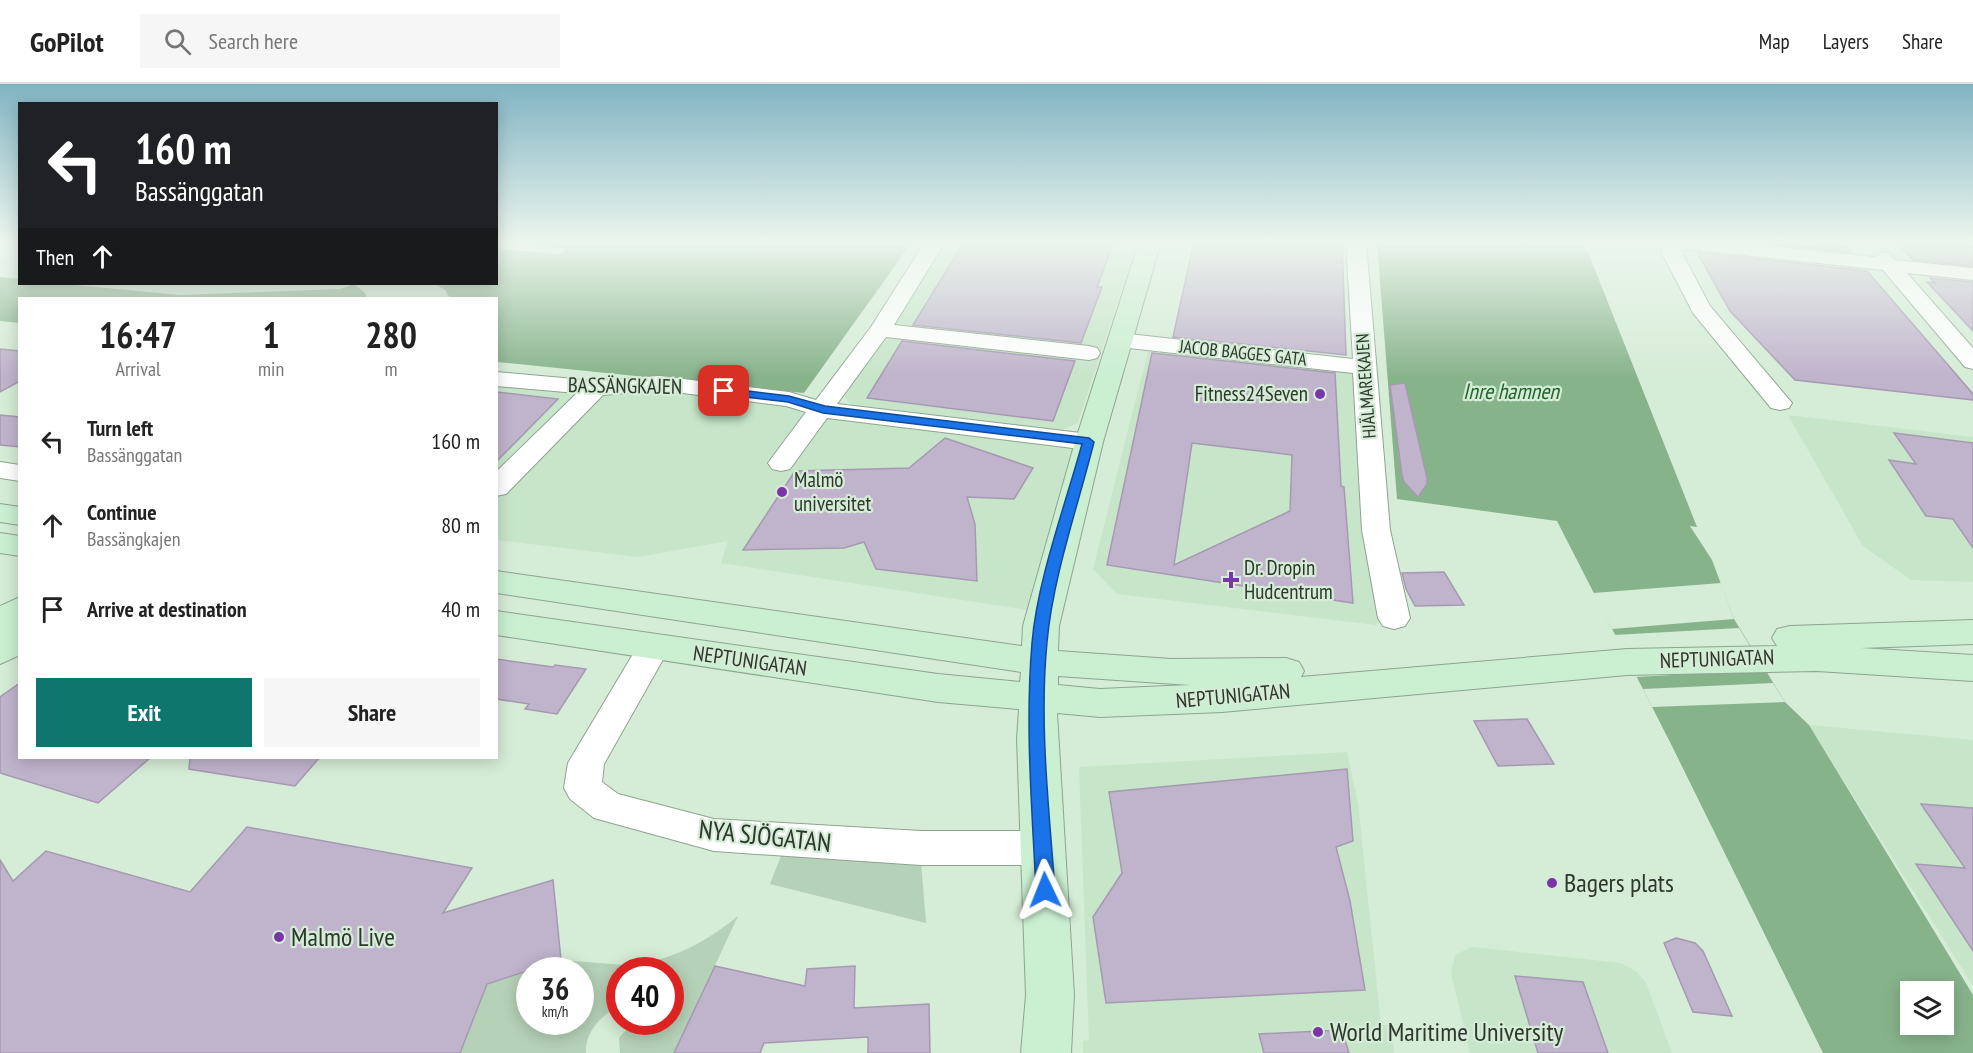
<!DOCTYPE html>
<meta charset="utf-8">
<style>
:root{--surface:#fff;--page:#f6f6f6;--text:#222;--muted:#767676;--line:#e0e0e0;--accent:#0f766e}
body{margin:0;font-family:"PT Sans Narrow",sans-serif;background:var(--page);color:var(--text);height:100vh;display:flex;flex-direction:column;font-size:22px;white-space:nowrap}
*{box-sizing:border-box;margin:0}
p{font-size:20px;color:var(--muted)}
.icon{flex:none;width:33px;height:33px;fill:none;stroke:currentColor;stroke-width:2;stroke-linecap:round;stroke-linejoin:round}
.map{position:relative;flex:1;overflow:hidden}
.details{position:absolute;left:18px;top:213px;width:480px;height:462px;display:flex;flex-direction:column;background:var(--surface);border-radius:0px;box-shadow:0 3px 15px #0003}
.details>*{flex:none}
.banner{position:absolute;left:18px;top:18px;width:480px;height:183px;border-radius:0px;box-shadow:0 3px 15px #0003;background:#202124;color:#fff;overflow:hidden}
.tools{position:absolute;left:1900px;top:897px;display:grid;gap:12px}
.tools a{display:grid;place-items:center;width:54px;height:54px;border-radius:0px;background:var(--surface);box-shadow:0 3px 15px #0003;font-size:30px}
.speed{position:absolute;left:516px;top:873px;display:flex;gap:12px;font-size:30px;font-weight:700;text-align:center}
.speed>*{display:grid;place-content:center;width:78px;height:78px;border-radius:50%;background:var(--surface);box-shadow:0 3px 15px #0003;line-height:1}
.speed small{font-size:15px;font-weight:400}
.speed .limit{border:9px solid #d22;background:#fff;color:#111}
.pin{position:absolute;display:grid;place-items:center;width:51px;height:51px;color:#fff;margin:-26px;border-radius:12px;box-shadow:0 3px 9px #0006}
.me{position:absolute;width:66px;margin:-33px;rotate:358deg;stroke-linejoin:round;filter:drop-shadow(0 0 4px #0008)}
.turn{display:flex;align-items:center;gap:21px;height:126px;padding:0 18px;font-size:27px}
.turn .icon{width:78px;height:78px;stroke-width:2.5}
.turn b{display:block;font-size:42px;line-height:51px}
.then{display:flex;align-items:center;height:57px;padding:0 18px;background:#0003;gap:12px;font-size:22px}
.eta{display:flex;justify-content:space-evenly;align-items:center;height:102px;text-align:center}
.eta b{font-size:36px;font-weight:700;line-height:42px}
.button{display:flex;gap:12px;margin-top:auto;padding:12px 18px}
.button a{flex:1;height:69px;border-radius:0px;background:var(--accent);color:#fff;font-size:24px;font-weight:700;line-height:69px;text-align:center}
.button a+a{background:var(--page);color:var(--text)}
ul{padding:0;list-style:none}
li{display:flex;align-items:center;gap:18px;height:84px;padding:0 18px}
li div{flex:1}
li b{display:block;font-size:22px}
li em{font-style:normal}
header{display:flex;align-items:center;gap:36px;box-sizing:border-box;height:84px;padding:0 30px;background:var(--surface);border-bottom:2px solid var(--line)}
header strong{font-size:28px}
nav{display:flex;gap:33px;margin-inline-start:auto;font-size:21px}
.search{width:420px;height:54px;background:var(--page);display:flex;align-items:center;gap:15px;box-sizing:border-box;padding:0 21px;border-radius:0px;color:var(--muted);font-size:22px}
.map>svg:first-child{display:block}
</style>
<header>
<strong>GoPilot</strong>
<div class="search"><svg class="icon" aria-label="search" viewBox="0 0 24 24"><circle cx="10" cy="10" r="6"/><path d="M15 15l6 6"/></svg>Search here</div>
<nav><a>Map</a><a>Layers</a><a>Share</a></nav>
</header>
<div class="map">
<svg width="1973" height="969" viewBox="0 0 1973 969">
<rect width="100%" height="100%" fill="#d5ecd6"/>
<g fill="#c7e5c9">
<polygon points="946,158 1137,158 1078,339 1053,349 855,324 844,313"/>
<polygon points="1170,263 1355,285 1376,296 1399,524 1376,541 1117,510 1093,485 1148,267"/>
<polygon points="497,295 659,299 1080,360 1035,527 721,479 728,457 638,473 497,456"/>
<polygon points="1788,331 1973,353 1973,498 1911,496 1863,462"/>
<polygon points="1809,641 1973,656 1973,902"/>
<polygon points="1347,668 1358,719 1381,941 1390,941 1394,969 1083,969 1083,957 1089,956 1079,683"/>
<polygon points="1472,863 1621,879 1637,888 1646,899 1672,969 1470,969 1451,889 1455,871"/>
</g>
<g fill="#b5d1b7">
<polygon points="781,772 921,777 926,839 770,800"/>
<path d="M738,832L674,969H620L619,954C636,933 645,938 670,938V886H663L658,876C688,867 714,852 738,832Z"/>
<path d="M561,876L624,881L629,886H620L619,921C602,932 585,946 586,969H460L487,900L530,887V938H580V886H530Z"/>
</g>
<g fill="#87b38b" fill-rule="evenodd">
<polygon points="498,158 912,158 804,309 497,278 496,214 20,214 19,239 0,237 0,193 19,195 20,200 64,200 180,211 340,205 355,200 496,200 497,165 560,170 567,165"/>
<path d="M1377,158H1584L1697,443L1690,442L1712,476L1734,535L1785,618L1809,641L1973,911V969H1823L1672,662L1557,437L1397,415ZM1911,908H1944V940H1911Z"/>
</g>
<g fill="#d5ecd6">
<polygon points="354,200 435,200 445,206 450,214 367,214 364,208"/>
<polygon points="1721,499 1734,535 1612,545 1593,509"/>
<polygon points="1739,544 1765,586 1636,593 1614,551"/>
<polygon points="1773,599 1785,618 1652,623 1643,605"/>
</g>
<g fill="#c0b3cc" stroke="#a699b2" stroke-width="1.5" fill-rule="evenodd">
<polygon points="964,158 1114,158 1097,203 1102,203 1081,259 913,241"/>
<polygon points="1194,158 1342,158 1346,271 1173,253"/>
<polygon points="1751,158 1842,158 1851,168"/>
<polygon points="1896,158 1973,158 1973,182 1913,176"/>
<polygon points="1697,168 1867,187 1973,310 1973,316 1795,296 1730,227"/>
<polygon points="1930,194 1973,198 1973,247 1927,198 1935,199"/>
<polygon points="902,257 1075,277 1053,337 867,314"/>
<polygon points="0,265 20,267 20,297 0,308"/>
<path d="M1152,269L1335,289L1341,402L1344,403L1353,519L1107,481ZM1192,359L1292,371L1290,427L1174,481Z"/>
<polygon points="1405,299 1427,394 1427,400 1418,413 1404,398 1402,391 1390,301"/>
<polygon points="496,308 558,315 496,378"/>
<polygon points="0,331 20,333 20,363 0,361"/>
<polygon points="1894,349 1973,359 1973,464 1953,435 1926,432 1889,376 1916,380"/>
<polygon points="945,354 1033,384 1014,415 967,413 975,440 977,497 876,485 864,458 844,464 743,466 795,387 909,384"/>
<polygon points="1444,488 1464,521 1415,522 1406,505 1402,489"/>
<polygon points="496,575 553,583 555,581 586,585 557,630 525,625 529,620 496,615"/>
<polygon points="20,599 20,674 150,674 98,719 0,689 0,613"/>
<polygon points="1527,635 1554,680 1498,682 1474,637"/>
<polygon points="190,674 319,674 295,702 189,685"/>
<polygon points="1347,685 1353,757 1336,763 1350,817 1365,906 1106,919 1093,833 1122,789 1109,708"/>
<polygon points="1921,720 1973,724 1973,867 1916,780 1965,784"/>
<polygon points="247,743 472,784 443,829 553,796 561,876 487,900 460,969 0,969 0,776 13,797 46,767 190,808"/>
<polygon points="1676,854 1695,859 1703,867 1732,932 1693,928 1664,859"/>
<polygon points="715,882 805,902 807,885 855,882 854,924 929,920 930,969 868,969 868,953 764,959 760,969 674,969"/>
<polygon points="1515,892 1583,898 1608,969 1538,969"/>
<polygon points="1342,946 1349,969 1264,969 1259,950"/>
</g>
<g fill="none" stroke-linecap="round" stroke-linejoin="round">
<defs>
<g id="street">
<polygon points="925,158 945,158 894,241 1089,262 1097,264 1100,269 1097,274 1089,276 886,253 837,320 1089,350 1098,353 1102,358 1098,363 1089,366 827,334 790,385 781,387 772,385 768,379 806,328 786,322 659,306 603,311 506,410 496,412 496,388 577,309 496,302 496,288 596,297 659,292 789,308 816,316 871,243"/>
<polygon points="1346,158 1366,158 1390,446 1410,534 1405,542 1394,545 1383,542 1378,534 1362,446 1353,289 1120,263 1112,261 1109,256 1112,251 1120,249 1353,275"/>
<polygon points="1667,158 1730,158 1874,173 1883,168 1890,170 1895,176 1973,184 1973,196 1907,189 1973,264 1973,285 1965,283 1883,186 1687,165 1681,167 1710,222 1792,319 1789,324 1780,326 1771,324 1693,229 1661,167"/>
<polygon points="0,378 20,381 20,397 0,394"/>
<polygon points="654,552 666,555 670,563 604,680 602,698 618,710 714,735 921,747 1044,747 1058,752 1064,764 1058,776 1044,781 921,781 714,767 594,734 570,715 564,704 568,679 642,555"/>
</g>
<g id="secondary">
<path d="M1139,158H1161L1103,358L1059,542L1058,567L1171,575L1286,574L1299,578L1304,587L1301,593L1627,565L1777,562L1772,554L1777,545L1790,542L1973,536V560L1861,564L1973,571V597L1817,587L1627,591L1222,628L1100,633L1057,629L1074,911L1071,969H1021L1026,911L1017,655L1019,625L938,618L496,551V527L938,590L1020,598L1021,588L496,509V487L1022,562L1023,542L1075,358ZM1058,592L1190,601L1100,605L1058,601Z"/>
<polygon points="0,420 20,423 20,441 0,438"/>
<polygon points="0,449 20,452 20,472 0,469"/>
<polygon points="20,513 20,571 0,580 0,522"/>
</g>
</defs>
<use href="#street" stroke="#8ea490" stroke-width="2"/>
<use href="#secondary" stroke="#8ea490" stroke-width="2"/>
<use href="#street" fill="#fff" fill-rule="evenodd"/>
<use href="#secondary" fill="#caefd1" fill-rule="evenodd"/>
</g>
<linearGradient id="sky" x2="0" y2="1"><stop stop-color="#81b4c3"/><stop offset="0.54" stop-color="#ecf6ed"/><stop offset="1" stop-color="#ecf6ed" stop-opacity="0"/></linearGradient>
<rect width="1973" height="294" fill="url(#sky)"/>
<path fill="#1a73e8" stroke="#114b97" stroke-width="1.5" d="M724,304L789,312L825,322L1089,354L1094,358C1078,422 1053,492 1047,558C1039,640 1049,724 1055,806L1052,811L1045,814L1039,811L1036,806C1032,724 1025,641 1032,559C1037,497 1065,422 1082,360L823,329L788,318L720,310L718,307Z"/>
<g fill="#7a35a9" stroke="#d5ecd6" stroke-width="2">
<circle cx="1320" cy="310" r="6"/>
<circle cx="782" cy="408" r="6"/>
<path d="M1228 487h6v6h6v6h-6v6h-6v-6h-6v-6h6z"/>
<circle cx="1552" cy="799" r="6"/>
<circle cx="279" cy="853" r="6"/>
<circle cx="1318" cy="948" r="6"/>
</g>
<g text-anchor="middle" stroke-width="4.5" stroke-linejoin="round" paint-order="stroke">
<g font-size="18" fill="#2d372e" stroke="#d5ecd6">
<text transform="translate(1243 269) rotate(6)" y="6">JACOB BAGGES GATA</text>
<text transform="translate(1366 302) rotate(-94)" y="6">HJÄLMAREKAJEN</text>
</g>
<g font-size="21" fill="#2d372e" stroke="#d5ecd6">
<text transform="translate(625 302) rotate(1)" y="7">BASSÄNGKAJEN</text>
<text transform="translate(1717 575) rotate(-2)" y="7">NEPTUNIGATAN</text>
<text transform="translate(750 577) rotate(8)" y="7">NEPTUNIGATAN</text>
<text transform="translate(1233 612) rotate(-5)" y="7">NEPTUNIGATAN</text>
</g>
<g font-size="21" fill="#2d372e" stroke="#d5ecd6" text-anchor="start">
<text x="1308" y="317" text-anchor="end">Fitness24Seven</text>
<text x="794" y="403">Malmö<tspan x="794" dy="24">universitet</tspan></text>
<text x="1244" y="491">Dr. Dropin<tspan x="1244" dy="24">Hudcentrum</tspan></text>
</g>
<g font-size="22" font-style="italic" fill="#256431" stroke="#d5ecd6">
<text x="1511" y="315">Inre hamnen</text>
</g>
<g font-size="26" fill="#2d372e" stroke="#d5ecd6">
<text transform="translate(765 752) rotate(6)" y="9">NYA SJÖGATAN</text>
</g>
<g font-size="26" fill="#2d372e" stroke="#d5ecd6" text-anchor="start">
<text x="1564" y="808">Bagers plats</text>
<text x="291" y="862">Malmö Live</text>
<text x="1330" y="957">World Maritime University</text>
</g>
</g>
</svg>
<div class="tools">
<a><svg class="icon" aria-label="layers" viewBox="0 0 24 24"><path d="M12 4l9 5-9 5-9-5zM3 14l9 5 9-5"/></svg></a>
</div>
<div class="speed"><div>36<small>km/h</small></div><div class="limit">40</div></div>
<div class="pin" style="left:724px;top:307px;background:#d93025"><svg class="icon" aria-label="arrive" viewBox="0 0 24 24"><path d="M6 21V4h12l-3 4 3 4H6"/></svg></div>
<svg class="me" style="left:1045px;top:806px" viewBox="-20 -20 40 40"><path d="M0-17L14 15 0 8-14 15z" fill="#1a73e8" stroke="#fff" stroke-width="4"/></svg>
<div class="banner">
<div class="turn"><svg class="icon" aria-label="left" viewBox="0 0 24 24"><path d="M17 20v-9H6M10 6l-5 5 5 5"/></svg><div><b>160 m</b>Bassänggatan</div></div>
<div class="then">Then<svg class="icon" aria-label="ahead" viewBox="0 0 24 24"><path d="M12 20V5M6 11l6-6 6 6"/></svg></div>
</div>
<section class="details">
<div class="eta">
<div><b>16:47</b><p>Arrival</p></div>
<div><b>1</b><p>min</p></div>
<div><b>280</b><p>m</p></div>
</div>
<ul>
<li><svg class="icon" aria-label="left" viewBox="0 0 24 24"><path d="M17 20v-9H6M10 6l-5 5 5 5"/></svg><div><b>Turn left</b><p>Bassänggatan</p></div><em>160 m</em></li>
<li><svg class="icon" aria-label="ahead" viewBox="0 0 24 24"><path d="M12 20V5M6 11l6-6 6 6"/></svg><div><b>Continue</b><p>Bassängkajen</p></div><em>80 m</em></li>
<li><svg class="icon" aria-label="arrive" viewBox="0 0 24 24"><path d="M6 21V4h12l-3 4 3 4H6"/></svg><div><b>Arrive at destination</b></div><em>40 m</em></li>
</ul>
<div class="button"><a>Exit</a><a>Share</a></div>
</section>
</div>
